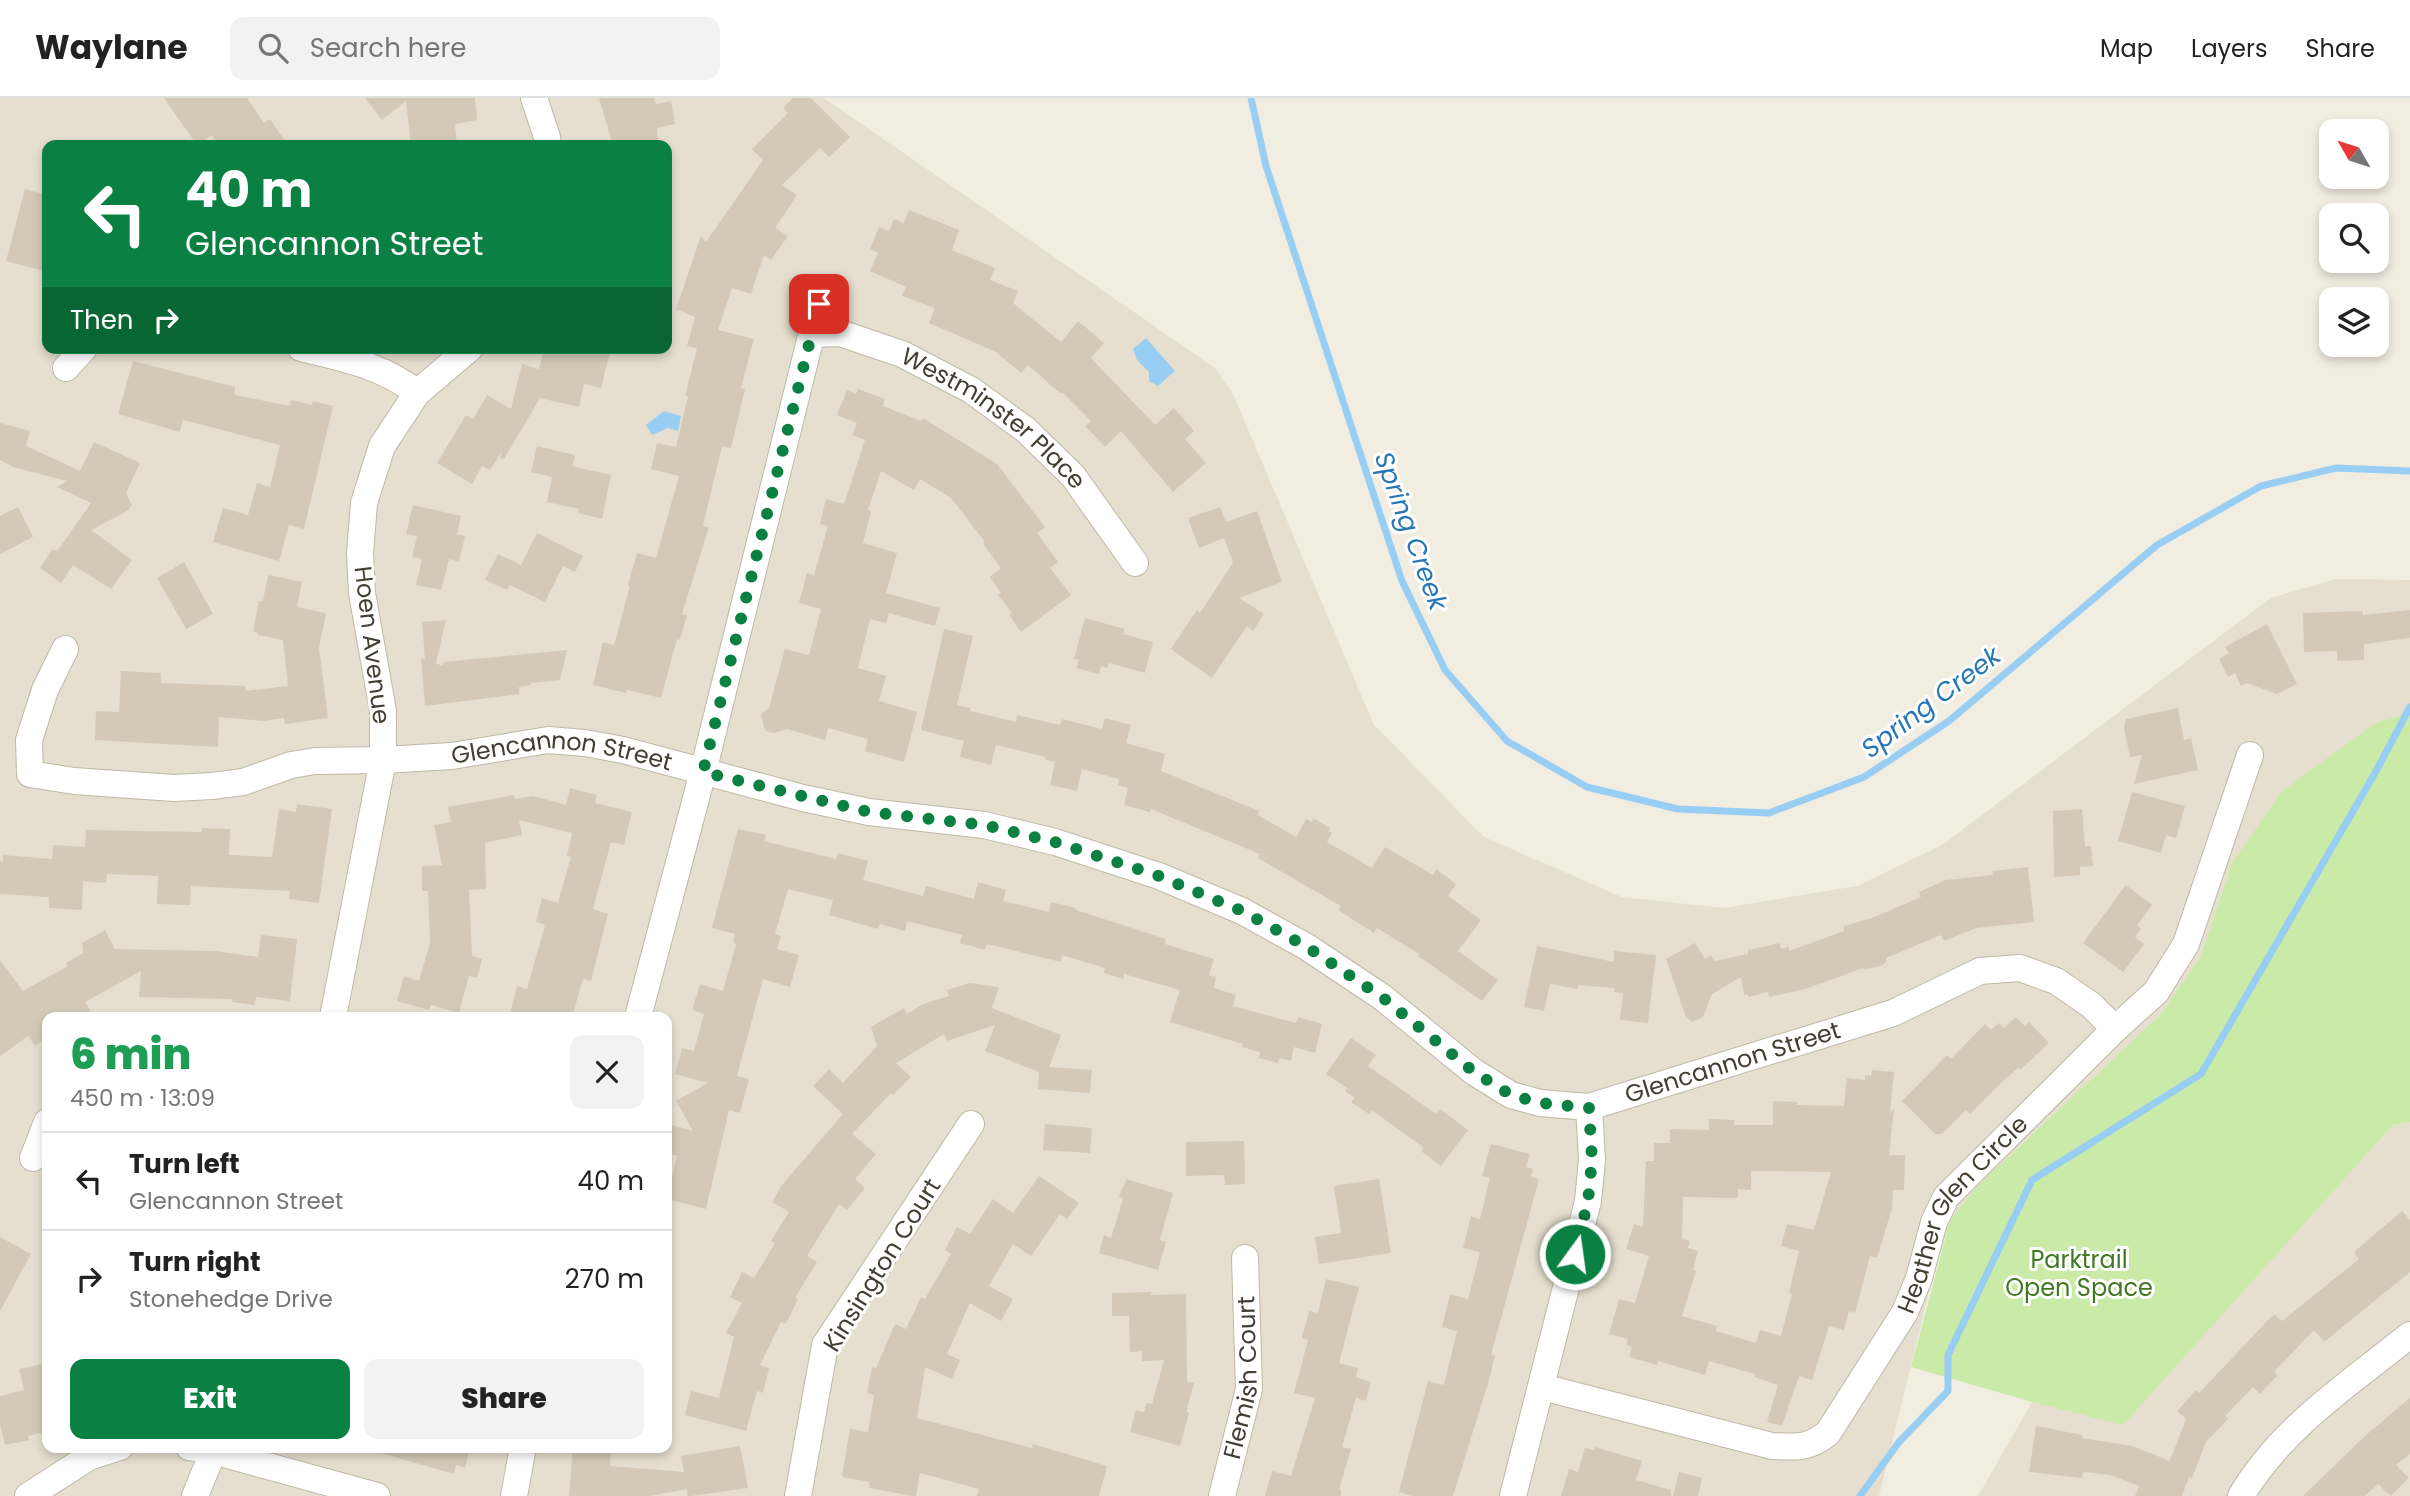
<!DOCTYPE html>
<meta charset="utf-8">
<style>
:root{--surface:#fff;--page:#f2f2f2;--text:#222;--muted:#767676;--line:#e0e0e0;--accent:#0b8043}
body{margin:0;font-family:Poppins,sans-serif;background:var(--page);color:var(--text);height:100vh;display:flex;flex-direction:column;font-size:26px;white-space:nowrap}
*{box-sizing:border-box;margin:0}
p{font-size:23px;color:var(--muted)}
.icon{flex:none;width:38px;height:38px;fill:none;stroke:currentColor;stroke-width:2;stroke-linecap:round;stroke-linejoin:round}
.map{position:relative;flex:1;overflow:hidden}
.sheet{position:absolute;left:42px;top:914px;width:630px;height:441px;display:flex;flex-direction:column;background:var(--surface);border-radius:14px;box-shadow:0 4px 10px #0003}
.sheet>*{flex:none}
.guide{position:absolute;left:42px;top:42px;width:630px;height:214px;border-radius:14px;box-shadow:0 4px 10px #0003;background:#0b8043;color:#fff;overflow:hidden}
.needle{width:46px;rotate:309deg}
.tools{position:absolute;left:2319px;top:21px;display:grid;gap:14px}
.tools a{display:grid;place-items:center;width:70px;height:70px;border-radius:14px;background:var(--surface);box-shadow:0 4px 10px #0003;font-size:35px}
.pin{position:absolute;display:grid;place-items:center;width:60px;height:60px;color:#fff;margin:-30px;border-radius:14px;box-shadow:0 4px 10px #0006}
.me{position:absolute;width:77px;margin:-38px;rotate:14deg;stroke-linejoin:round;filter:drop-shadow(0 0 5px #0008)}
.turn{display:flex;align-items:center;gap:24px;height:147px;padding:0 28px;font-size:32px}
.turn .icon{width:91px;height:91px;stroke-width:2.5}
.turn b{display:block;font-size:49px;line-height:60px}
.then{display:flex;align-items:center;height:66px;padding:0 28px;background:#0003;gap:14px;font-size:26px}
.round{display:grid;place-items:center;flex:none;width:74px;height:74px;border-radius:14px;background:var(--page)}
.summary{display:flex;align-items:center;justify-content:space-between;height:119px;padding:0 28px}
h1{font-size:42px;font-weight:800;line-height:52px;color:#1e9e55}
.primary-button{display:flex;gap:14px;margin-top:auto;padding:14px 28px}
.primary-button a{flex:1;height:80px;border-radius:14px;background:var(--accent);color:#fff;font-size:28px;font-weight:800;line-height:80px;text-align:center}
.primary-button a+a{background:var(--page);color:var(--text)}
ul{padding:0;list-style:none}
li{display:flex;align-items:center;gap:21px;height:98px;padding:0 28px;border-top:2px solid var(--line)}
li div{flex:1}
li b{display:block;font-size:26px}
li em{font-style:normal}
header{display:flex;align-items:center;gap:42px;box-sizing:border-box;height:98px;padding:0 35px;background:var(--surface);border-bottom:2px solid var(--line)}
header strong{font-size:33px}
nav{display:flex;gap:38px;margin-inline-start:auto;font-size:24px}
.search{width:490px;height:63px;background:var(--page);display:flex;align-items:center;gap:18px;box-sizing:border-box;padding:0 24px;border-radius:14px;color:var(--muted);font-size:26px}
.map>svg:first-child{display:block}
</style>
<header>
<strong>Waylane</strong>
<div class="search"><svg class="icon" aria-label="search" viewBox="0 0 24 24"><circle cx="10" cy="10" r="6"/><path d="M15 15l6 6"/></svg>Search here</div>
<nav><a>Map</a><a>Layers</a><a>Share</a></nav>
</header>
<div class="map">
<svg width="2410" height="1398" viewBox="0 0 2410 1398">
<rect width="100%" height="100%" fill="#f2ede1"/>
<g fill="#e6dfcf" fill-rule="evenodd">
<path d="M0,0H824L1215,270L1233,296L1374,627L1484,739L1622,799L1723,810L1857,788L1942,747L2271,500L2336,481L2410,482V614L2375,625L2232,765L2200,860L2160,917L1976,1089L1950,1123L1928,1198L1879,1398H0ZM47,47H667V250H47ZM47,919H667V1349H47Z"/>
<polygon points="2410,1024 2410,1398 1978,1398 2032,1304 2123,1326 2393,1027"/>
</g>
<polygon fill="#caeaa7" points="2410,614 2410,1024 2393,1027 2123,1327 2032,1304 1911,1269 1950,1123 1976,1089 2160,917 2200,860 2232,765 2281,694 2375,625"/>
<g fill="#98cdf4">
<polygon points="1146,240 1175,273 1158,288 1149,283 1149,274 1137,262 1133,251"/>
<polygon points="664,313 681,318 678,333 668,330 652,337 646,327"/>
</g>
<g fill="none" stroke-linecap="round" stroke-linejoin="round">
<g stroke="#98cdf4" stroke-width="7">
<polyline points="1251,0 1266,68 1402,483 1445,572 1507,643 1587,689 1678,711 1769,715 1864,679 1949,623 2157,447 2261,388 2336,370 2410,373"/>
<polyline points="1860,1398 1899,1344 1948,1293 1948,1257 2032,1082 2201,976 2375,675 2410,609"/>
</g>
</g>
<g fill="#d3c9b6" fill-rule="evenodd">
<polygon points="164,0 247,0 264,25 270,21 288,47 219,47 212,37 197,47"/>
<polygon points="365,0 475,0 477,22 455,26 457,47 411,47 406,3 382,22"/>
<polygon points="599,0 654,0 656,6 671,3 675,26 657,30 658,47 613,47"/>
<polygon points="793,0 811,0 850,39 829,59 820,50 782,87 797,97 775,130 788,138 771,162 764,157 751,196 732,190 718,232 754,241 741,290 745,291 731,350 722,348 703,428 709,429 682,516 687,517 680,542 677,541 661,600 627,592 626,595 593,587 603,544 614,547 630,488 628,487 637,455 656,460 679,378 651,371 657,345 676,349 688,298 685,298 697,250 687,248 695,219 676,211 701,138 706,144 763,62 752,51 788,15 783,10"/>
<polygon points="25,91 47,97 47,174 6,163"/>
<polygon points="909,112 959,132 952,152 995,170 990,182 1018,193 1013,205 1061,244 1078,223 1104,245 1091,260 1155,327 1174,310 1194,333 1185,341 1206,365 1173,394 1121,333 1105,349 1085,328 1091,323 1062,294 1061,296 1028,267 1021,275 996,254 929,225 935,210 902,198 906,189 870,173 878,155 870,151 879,129 889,133 894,121 904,125"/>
<polygon points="544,250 595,250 610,254 601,290 584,286 579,309 540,300 504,361 500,360 502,353 490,372 482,368 472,386 437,365 466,317 473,321 487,297 511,311 522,266 539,271"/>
<polygon points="133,263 235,289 235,297 290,308 291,302 312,307 313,303 333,308 304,431 289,427 279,463 213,444 223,410 248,417 257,385 270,389 280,347 183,322 180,334 118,316"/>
<polygon points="858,291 885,301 883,308 921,323 923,320 997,366 1045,429 1037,435 1058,464 1050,470 1071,497 1021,534 1009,517 1012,515 998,497 1001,495 990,479 1001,470 983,446 985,444 951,400 920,381 914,392 881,373 868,412 871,413 863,445 897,455 886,495 940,510 935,528 889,515 886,525 870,521 858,570 886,578 879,603 917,614 904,664 865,653 868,641 828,630 825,642 787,631 774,635 765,633 761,616 769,610 785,551 809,557 821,511 799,505 807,475 814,477 828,428 820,426 826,401 844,406 865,342 852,337 857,325 837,317 847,292 856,296"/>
<polygon points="0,325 30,333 26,348 80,373 94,344 140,365 126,395 132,407 127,413 91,432 132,462 111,491 73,467 61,485 40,470 52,452 58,452 91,405 57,389 67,383 13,369 0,362"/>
<polygon points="537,348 575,357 572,368 611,377 602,421 578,415 579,411 547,404 552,379 531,374"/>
<polygon points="413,407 461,418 457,436 465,438 459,464 449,461 441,492 416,487 422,461 412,459 417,438 406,436"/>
<polygon points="18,409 33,439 0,456 0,418"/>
<polygon points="1220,409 1226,424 1257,413 1282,484 1239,500 1264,516 1253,533 1247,528 1212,580 1171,551 1197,512 1200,515 1233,465 1224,440 1199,450 1188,420"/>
<polygon points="537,435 583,458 575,474 563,468 545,504 510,487 507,492 485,482 498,456 521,467"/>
<polygon points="184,464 213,516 186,531 157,480"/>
<polygon points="268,477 302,484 297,509 326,515 319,550 328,620 285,626 284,620 263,623 219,619 218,649 95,642 96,613 119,614 121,573 161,575 161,585 246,588 245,593 288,588 283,542 258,537 258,535 253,533 259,503 263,503"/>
<polygon points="2410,512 2410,540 2364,546 2364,562 2337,563 2337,553 2304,554 2303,515 2363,513 2363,517"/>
<polygon points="1085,520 1125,531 1123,536 1153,544 1145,575 1109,565 1107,570 1101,568 1099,576 1076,570 1079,562 1074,561"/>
<polygon points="446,522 436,565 442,568 444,564 567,552 560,582 531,585 531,587 519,589 519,596 425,608 421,560 425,561 422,524"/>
<polygon points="2267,526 2297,586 2277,596 2247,585 2241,588 2235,575 2228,579 2219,561 2229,555 2225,549"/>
<polygon points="944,531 973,538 957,607 971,610 970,613 1016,624 1017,617 1060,627 1062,621 1102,631 1105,620 1131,627 1126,645 1165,656 1161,673 1259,713 1258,717 1296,739 1306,721 1312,724 1313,720 1330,730 1328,733 1332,735 1327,744 1372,770 1385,749 1433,777 1436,771 1456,786 1448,798 1481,822 1458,853 1498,882 1482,903 1418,858 1419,856 1377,830 1374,835 1338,812 1341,808 1258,760 1260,756 1151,711 1150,714 1124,707 1128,690 1118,687 1119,681 1082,671 1077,693 1050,687 1055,664 1045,662 1046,659 996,647 991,667 960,659 964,643 921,632"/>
<polygon points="2178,610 2184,642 2191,640 2198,672 2134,686 2142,657 2130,659 2124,630 2126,621"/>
<polygon points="570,690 597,697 595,705 632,714 624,747 611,744 593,811 608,816 591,883 583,881 572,919 509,919 517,888 527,891 545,827 536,824 542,800 558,805 571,759 567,758 572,735 519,722 522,737 485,745 486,791 469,792 472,858 482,861 477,880 469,878 459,915 431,907 429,912 397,903 404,878 419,883 430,845 428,793 422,793 422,768 442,767 434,727 451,724 448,709 514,697 515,701 533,698 566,707"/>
<polygon points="2132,694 2185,708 2176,740 2166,737 2161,755 2118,743"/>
<polygon points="297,706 332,711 319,805 289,801 290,793 191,788 190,807 157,806 158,778 107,776 106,785 83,783 82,812 49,810 49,799 0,796 0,763 3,764 3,757 52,761 53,747 85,749 86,732 201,734 202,730 230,731 229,757 272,759 279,711 296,714"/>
<polygon points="2082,711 2085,748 2091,748 2093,768 2080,769 2080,777 2054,779 2053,713"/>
<polygon points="738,731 766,737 764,743 836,761 838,755 868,763 863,782 923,798 926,788 974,801 978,784 1006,792 1003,803 1049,814 1051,804 1076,810 1076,812 1166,841 1165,846 1214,861 1209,877 1216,879 1214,890 1236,897 1233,908 1296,925 1298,919 1322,926 1315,955 1294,949 1291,963 1280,960 1278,965 1259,960 1260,954 1242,949 1243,946 1170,924 1180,892 1124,876 1123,881 1104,875 1105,870 1062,857 1061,864 987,846 985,852 960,845 962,837 907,823 905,833 880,826 878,831 829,817 833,802 788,791 775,836 781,838 777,851 799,857 790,889 763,881 737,978 749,981 740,1015 729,1012 706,1111 667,1101 677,1058 667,1055 667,1026 693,1033 676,1003 708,985 675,976 682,950 694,953 704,916 692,912 700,886 723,893 736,846 733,845 735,836 712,830"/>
<polygon points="2028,769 2034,824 1976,830 1944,843 1941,837 1886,860 1887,863 1883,867 1864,872 1863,870 1805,891 1769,899 1768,894 1748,899 1748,896 1744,897 1741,879 1712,896 1703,919 1692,924 1686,919 1666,861 1695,845 1705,861 1711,857 1714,863 1748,856 1748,852 1780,845 1781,851 1789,849 1789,853 1844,833 1844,828 1872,820 1921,799 1919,794 1946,782 1993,777 1992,773"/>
<polygon points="2126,787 2152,807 2137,827 2141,831 2135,839 2144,846 2123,874 2083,845"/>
<polygon points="105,832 115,851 215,853 258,859 261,837 297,841 290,903 256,899 255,907 232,904 232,901 139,899 141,873 85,904 94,919 47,919 47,939 35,948 28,938 0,958 0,862 23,893 68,868 66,865 83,855 82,845"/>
<polygon points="1537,848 1614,864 1614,853 1656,857 1648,925 1620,922 1623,895 1614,894 1614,890 1578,887 1577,891 1550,886 1544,913 1524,909"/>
<polygon points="970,885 999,889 992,910 1061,937 1049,969 1092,972 1090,995 1038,991 1039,974 985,953 995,927 947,943 944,936 896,965 911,979 893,997 891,995 852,1036 876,1056 855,1081 865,1090 847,1112 839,1106 807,1158 817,1164 795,1200 798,1201 786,1226 781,1224 760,1267 769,1270 763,1295 757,1293 746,1333 685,1317 691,1293 719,1300 734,1239 726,1235 742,1205 730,1199 742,1174 754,1180 775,1145 771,1143 789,1114 772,1104 782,1087 843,1016 813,988 829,971 843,985 877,948 871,929 904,910 907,916 923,906 949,898 947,892"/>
<polygon points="2016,919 2025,928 2029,924 2049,945 2020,972 2019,969 2001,985 1970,1016 1966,1012 1942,1036 1935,1036 1902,1003 1947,957 1951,961 1985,926 1991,932 1999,925 2004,930"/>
<polygon points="1351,940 1376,957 1368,968 1436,1016 1440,1011 1468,1032 1441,1068 1421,1053 1424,1050 1372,1012 1369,1016 1351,1004 1355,1000 1345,993 1347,990 1326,976"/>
<path d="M1872,972L1894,974L1890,1015L1894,1011L1889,1057H1905L1904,1092H1893L1892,1110L1877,1160L1870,1158L1855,1215L1849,1213L1844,1232L1829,1228L1812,1282L1799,1278L1782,1328L1767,1324L1778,1287L1754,1279L1755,1276L1709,1263L1705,1277L1658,1263L1657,1267L1629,1259L1632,1249L1626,1247L1628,1241L1609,1236L1619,1201L1635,1205L1649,1158L1626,1151L1634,1126L1643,1129L1646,1063H1654V1045H1670V1031L1709,1032V1021L1734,1022V1027H1773V1003L1797,1004V1007L1844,1008L1847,980L1865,982V977L1871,978ZM1751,1073L1831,1074L1814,1132L1787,1126L1781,1148L1799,1153L1789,1195L1792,1196L1781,1238L1760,1232L1756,1245L1716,1233L1717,1228L1682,1218L1696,1173L1693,1172L1698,1153L1688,1150L1690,1143L1682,1141L1683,1099L1738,1100V1091L1751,1092Z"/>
<polygon points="1045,1026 1092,1030 1090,1055 1043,1052"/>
<polygon points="1244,1043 1245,1086 1225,1087 1224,1077 1186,1078 1186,1044"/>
<polygon points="1491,1046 1530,1056 1526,1069 1533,1071 1531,1079 1539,1081 1491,1257 1495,1258 1489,1282 1453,1398 1412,1398 1399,1394 1428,1283 1444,1287 1457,1233 1442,1229 1450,1196 1468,1201 1480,1154 1463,1150 1471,1118 1480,1121 1490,1080 1482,1078"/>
<polygon points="1039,1078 1079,1105 1067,1121 1060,1116 1031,1158 1013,1146 989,1188 1013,1201 1001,1223 970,1205 947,1256 960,1262 952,1281 925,1269 917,1320 1032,1350 1033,1346 1107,1368 1099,1398 977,1398 979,1391 920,1375 916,1398 913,1398 869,1390 870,1384 842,1379 850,1331 868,1334 874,1297 867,1295 872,1269 876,1270 895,1226 906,1231 921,1199 925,1201 951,1156 945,1152 957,1129 970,1136 993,1101 1013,1115"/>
<polygon points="1126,1081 1173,1095 1160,1142 1166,1144 1158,1172 1099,1155 1104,1137 1111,1140 1123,1101 1119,1099"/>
<polygon points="1379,1081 1391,1155 1319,1166 1315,1139 1341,1135 1334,1088"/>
<polygon points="2402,1113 2410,1122 2410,1174 2324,1244 2314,1232 2274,1274 2278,1277 2260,1296 2253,1289 2225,1318 2228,1321 2206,1344 2192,1380 2189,1379 2182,1398 2135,1398 2139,1388 2110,1377 2083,1374 2082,1380 2029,1374 2036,1328 2083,1337 2082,1340 2132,1348 2170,1363 2186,1321 2177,1313 2196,1292 2199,1295 2274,1216 2282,1223 2359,1161 2354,1154"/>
<polygon points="0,1139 31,1156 0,1213"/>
<polygon points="1326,1181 1359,1189 1339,1265 1358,1270 1356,1279 1371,1284 1366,1303 1356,1300 1342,1349 1351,1351 1339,1391 1341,1392 1341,1398 1265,1398 1272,1373 1291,1378 1315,1300 1294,1295 1308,1242 1302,1240 1309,1213 1318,1215"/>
<polygon points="1152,1194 1150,1197 1186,1196 1187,1283 1194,1285 1186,1314 1189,1315 1180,1348 1130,1334 1136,1312 1144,1314 1147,1305 1152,1306 1164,1262 1142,1263 1142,1253 1130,1254 1129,1218 1112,1218 1112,1195"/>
<polygon points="42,1266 47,1293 47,1334 28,1338 29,1342 5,1347 0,1326 0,1298 24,1292 19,1271"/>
<polygon points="2410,1300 2410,1356 2396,1367 2409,1380 2391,1398 2378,1386 2365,1398 2303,1398 2365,1338"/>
<polygon points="740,1348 748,1390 691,1398 688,1398 687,1391 648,1398 569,1398 573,1349 611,1352 610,1368 684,1374 681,1358"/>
<polygon points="382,1349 470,1349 465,1370 456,1367 454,1376 381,1355"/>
<polygon points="1595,1349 1642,1363 1636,1382 1671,1392 1671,1398 1561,1398 1569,1371 1578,1374 1585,1350 1594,1352"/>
<polygon points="1679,1374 1702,1380 1698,1398 1673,1398"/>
</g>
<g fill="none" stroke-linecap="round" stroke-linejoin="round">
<defs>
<g id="minor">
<polyline points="534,0 547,39 548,47"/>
<path id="s1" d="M812,236L840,235L902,256L971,292L1026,332L1073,378L1135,465"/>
<path d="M301,250C344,261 382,267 417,295"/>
<polyline points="66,270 84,250"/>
<path id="s2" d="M65,551L45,592L29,642L30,676L74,683L174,690L212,688L243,684L291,667L315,663L383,662L452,658L548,642L585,645L623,652L803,700L869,714L984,727L1055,744L1159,778L1242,813L1307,849L1382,899L1474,974L1511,997L1540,1005L1589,1009L1893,915L1980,873L2020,870L2056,883L2091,907L2115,931"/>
<polyline points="333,919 383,662 383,613 362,495 360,455 364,405 382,348 417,295 470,250"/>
<polyline points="638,919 703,674 819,206"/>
<polyline points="33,1060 47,1024"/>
<path id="s3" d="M1542,1289L1772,1348C1797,1349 1808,1351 1828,1335L1905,1214L1919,1180L1934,1124L1946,1099L2115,931L2156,894L2186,846L2250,657"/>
<polyline points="189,1349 213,1353 377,1398"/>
<polyline points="28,1398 89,1359 120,1349"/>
<polyline points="195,1398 215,1349"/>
<polyline points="514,1398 523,1349"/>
<polyline points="798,1398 825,1247 971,1026"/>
<path id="s4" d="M1222,1398L1249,1291L1245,1160"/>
<polyline points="1513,1398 1588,1103 1592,1062 1589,1009"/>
<path d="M2241,1398C2281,1330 2350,1285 2410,1237"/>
</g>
</defs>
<use href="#minor" stroke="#c0b8a7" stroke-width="28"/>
<use href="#minor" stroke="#fff" stroke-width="26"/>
</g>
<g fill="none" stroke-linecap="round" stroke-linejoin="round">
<polyline stroke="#0b8043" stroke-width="12" stroke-dasharray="0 21.6" points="819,206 703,674 869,714 984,727 1055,744 1159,778 1242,813 1307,849 1382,899 1474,974 1511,997 1540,1005 1589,1010 1592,1062 1588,1103 1575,1156"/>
</g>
<g text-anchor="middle" stroke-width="6" stroke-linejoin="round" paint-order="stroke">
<g font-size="24" fill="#433d32" stroke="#fff">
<text dy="8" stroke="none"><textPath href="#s1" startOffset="206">Westminster Place</textPath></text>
<text transform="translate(372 547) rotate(83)" y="8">Hoen Avenue</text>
<text dy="8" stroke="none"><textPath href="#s2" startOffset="670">Glencannon Street</textPath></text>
<text dy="8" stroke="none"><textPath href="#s2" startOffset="1930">Glencannon Street</textPath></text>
<text dy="8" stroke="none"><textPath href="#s3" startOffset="556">Heather Glen Circle</textPath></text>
<text transform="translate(882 1167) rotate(-58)" y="8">Kinsington Court</text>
<text dy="8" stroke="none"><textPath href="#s4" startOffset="121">Flemish Court</textPath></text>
</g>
<g font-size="24" fill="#417822" stroke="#fff">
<text x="2079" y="1170">Parktrail<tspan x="2079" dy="28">Open Space</tspan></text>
</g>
<g font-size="26" font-style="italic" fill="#2676b5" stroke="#fff">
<text transform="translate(1411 433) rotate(70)" y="9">Spring Creek</text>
<text transform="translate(1931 604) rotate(-37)" y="9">Spring Creek</text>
</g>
</g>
</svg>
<div class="tools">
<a><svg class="needle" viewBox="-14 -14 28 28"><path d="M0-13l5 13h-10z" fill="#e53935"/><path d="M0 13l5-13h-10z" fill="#767676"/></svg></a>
<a><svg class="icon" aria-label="search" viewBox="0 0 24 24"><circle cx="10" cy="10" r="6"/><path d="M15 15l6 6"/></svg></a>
<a><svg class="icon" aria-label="layers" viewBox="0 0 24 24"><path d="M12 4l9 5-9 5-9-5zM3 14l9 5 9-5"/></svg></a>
</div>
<div class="pin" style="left:819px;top:206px;background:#d93025"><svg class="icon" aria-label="arrive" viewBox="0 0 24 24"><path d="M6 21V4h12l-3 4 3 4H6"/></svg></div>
<svg class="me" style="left:1575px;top:1156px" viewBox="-20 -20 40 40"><circle r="17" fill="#0b8043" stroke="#fff" stroke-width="3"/><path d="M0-11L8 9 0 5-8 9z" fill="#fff"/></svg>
<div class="guide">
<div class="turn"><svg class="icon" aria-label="left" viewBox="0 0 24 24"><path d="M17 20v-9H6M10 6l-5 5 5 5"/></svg><div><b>40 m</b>Glencannon Street</div></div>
<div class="then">Then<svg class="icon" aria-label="right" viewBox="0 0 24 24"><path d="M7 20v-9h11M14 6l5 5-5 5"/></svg></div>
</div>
<section class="sheet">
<div class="summary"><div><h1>6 min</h1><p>450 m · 13:09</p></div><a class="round"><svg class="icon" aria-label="close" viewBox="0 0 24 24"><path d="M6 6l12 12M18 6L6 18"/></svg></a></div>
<ul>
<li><svg class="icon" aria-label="left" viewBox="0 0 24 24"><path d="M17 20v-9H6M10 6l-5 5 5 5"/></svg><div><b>Turn left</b><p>Glencannon Street</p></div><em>40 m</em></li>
<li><svg class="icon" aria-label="right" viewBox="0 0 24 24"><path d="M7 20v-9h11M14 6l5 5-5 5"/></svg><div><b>Turn right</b><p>Stonehedge Drive</p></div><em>270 m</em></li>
</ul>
<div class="primary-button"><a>Exit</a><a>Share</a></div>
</section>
</div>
